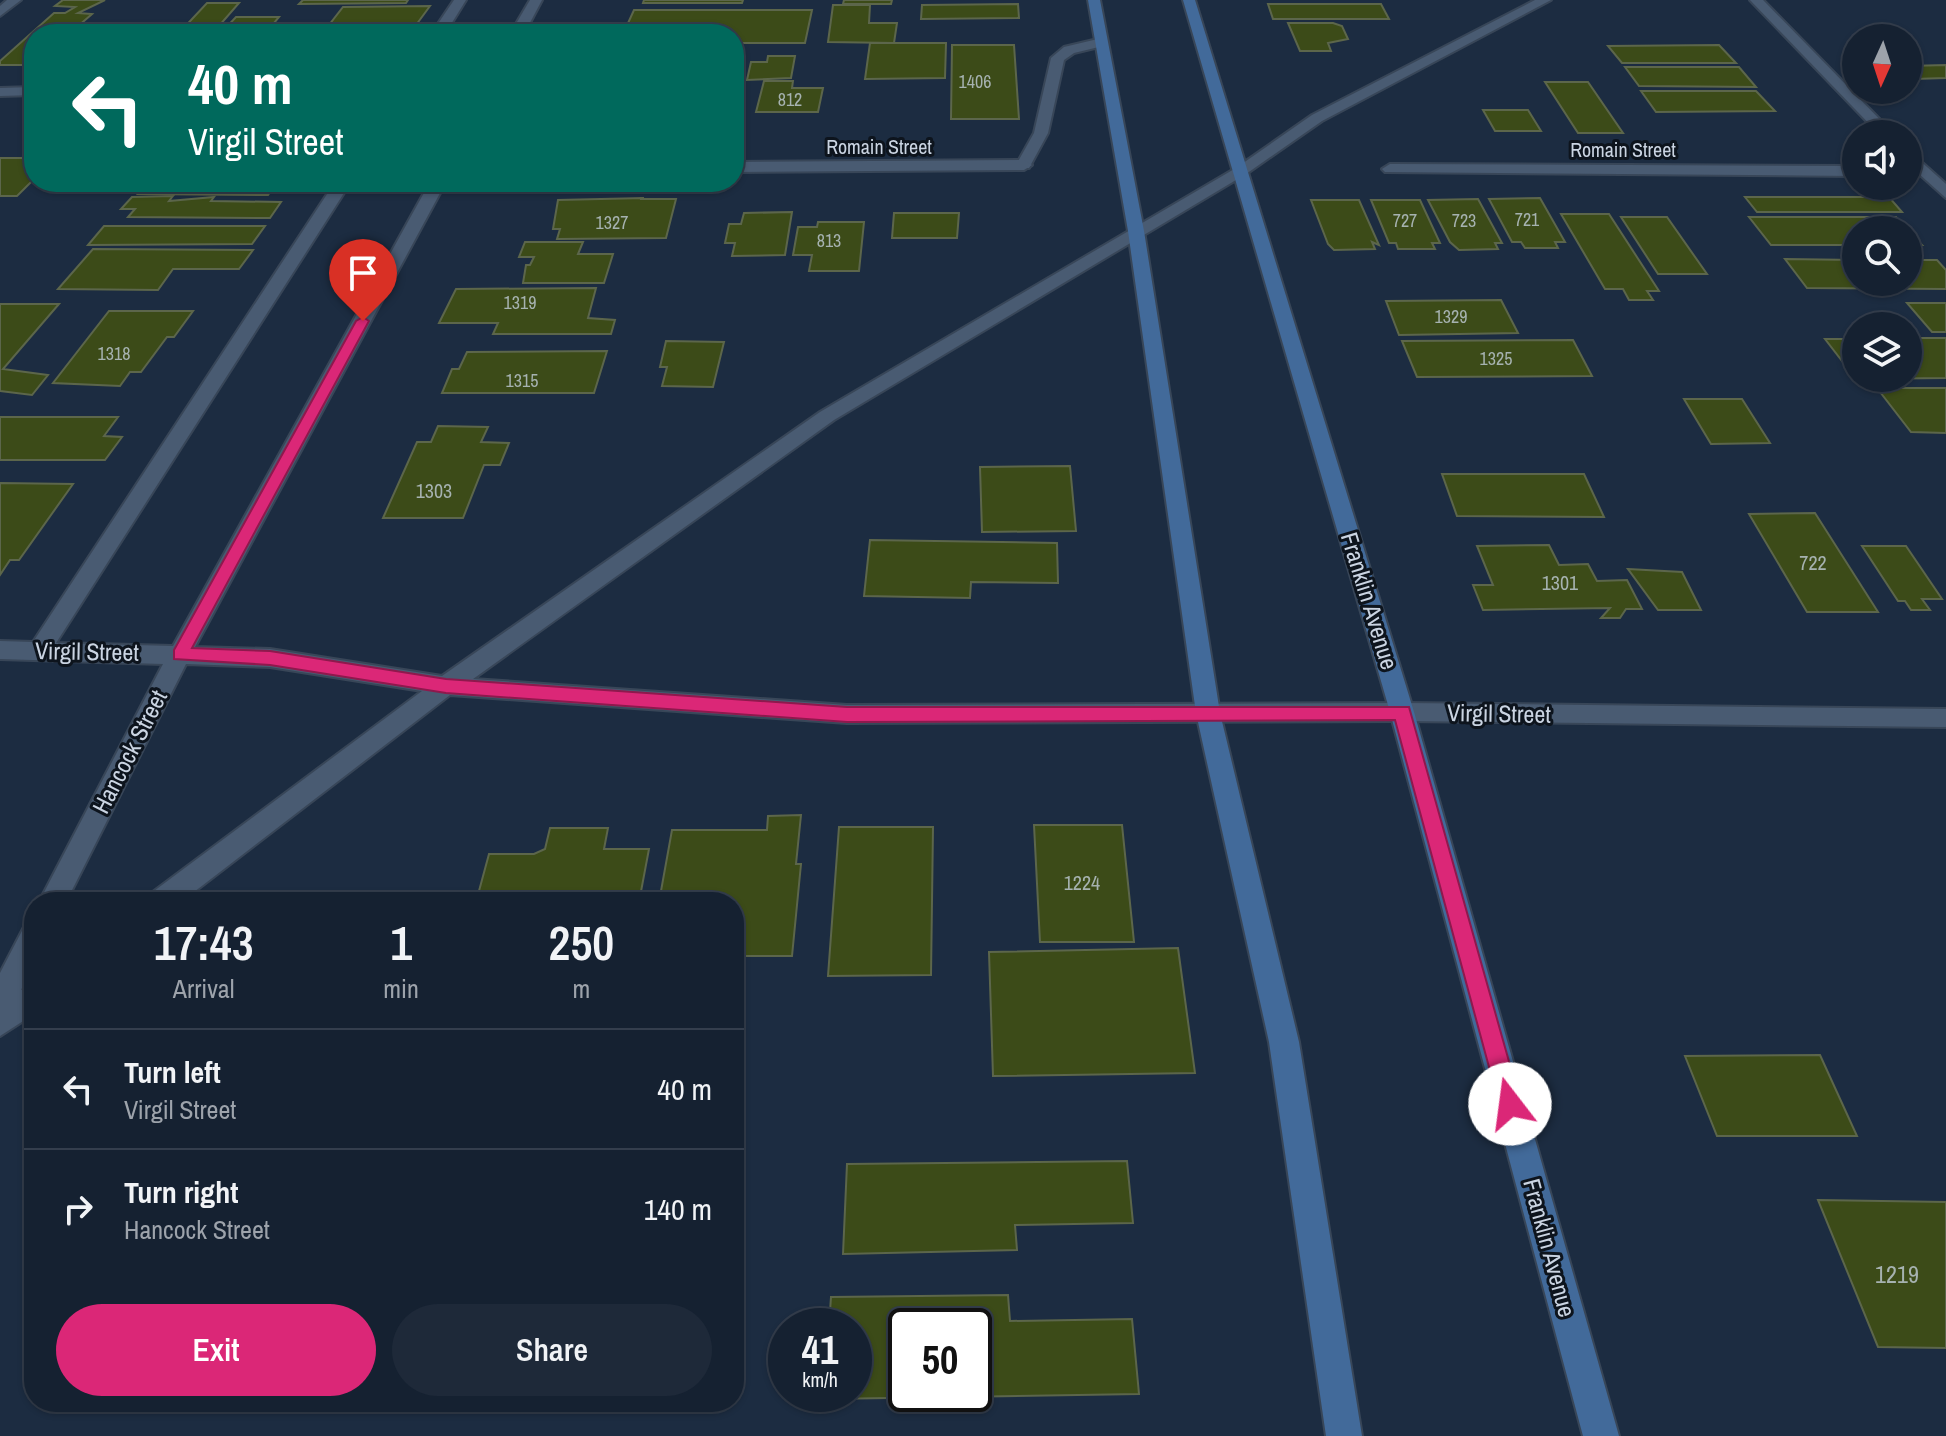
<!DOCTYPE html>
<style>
:root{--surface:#152131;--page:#1e2939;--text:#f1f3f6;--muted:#9da3ab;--line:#343e4d;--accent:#db2777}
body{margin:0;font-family:"Archivo Narrow",sans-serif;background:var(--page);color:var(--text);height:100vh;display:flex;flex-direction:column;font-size:30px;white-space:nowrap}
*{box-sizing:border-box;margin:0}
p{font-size:26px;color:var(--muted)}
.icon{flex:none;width:44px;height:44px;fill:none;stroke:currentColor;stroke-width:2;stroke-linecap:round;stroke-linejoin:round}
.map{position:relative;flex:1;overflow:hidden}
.sheet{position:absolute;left:24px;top:892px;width:720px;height:520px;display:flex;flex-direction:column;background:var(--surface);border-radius:32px;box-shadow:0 2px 6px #0004,0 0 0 2px var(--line)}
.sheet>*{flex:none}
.banner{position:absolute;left:24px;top:24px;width:720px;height:168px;border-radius:32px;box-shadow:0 2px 6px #0004,0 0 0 2px var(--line);background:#00695c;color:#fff;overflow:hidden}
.needle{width:52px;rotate:183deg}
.buttons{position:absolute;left:1842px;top:24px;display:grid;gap:16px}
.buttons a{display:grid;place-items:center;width:80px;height:80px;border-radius:50%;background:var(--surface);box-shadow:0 2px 6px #0004,0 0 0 2px var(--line);font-size:40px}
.speed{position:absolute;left:768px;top:1308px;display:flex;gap:16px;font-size:40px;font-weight:700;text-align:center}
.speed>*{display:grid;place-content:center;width:104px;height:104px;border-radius:50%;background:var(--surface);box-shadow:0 2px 6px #0004,0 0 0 2px var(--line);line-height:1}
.speed small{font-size:20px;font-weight:400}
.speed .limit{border:4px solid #111;border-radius:12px;background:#fff;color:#111}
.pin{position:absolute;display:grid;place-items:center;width:68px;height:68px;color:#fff;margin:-82px -34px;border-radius:50% 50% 50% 0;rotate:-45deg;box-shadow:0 0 8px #0007}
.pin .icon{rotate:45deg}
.me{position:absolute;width:88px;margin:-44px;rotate:345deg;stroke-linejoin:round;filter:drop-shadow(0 0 6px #0008)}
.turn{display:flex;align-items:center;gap:28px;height:168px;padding:0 32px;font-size:36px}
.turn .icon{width:104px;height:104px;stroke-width:2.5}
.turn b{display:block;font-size:56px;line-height:68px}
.eta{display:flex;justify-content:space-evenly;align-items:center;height:136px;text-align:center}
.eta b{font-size:48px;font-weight:600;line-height:56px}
.primary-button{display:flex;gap:16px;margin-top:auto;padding:16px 32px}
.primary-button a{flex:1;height:92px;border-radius:48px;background:var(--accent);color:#fff;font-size:32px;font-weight:600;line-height:92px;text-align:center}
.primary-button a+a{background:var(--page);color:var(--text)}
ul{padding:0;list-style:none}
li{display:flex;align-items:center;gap:24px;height:120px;padding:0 32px;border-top:2px solid var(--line)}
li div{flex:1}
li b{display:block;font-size:30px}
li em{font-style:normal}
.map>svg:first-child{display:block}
</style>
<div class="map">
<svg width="1946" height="1436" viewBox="0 0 1946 1436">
<rect width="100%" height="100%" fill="#1c2c41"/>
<g fill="#3c4b18" stroke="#5c664b" stroke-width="2" fill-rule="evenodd">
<polygon points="63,0 105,0 78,13 92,14 69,34 34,34 34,65 0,65 0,61 54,13 65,13 75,7 55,6"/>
<polygon points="303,0 408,0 406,3 299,4"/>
<polygon points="644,0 743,0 742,3 643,3"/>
<polygon points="844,0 892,0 891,4 843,4"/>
<polygon points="207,3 239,3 212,34 178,34"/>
<polygon points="1018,4 1019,18 921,19 922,5"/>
<polygon points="1268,4 1381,4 1389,19 1273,19"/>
<polygon points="833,5 870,5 869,23 897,23 894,43 828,42"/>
<polygon points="430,6 416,25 329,25 343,7"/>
<polygon points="634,10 812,10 805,43 734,43 734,34 623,34"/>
<polygon points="236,17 279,17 265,34 220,34"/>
<polygon points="150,23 176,24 165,34 138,34"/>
<polygon points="1288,23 1333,23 1342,26 1348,39 1328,43 1331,51 1300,51"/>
<polygon points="870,43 946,43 945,78 865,79"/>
<polygon points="952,45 1014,45 1019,119 951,119"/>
<polygon points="1719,45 1736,63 1622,63 1608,46"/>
<polygon points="768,56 795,56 791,78 747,80 751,62 767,62"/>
<polygon points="1946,65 1946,78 1914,79 1908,73 1908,66"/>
<polygon points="1625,67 1739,67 1756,87 1639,86"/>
<polygon points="764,81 793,81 792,88 823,88 818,112 756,112"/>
<polygon points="1545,82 1588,82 1623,133 1578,133"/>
<polygon points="1641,91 1756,91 1775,111 1656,112"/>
<polygon points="1483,110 1528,110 1541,131 1495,131"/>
<polygon points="34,147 34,179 17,196 0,196 0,158 22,158"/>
<polygon points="148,182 277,182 268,195 138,194"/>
<polygon points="173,196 169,201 214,197 211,201 281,202 270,218 128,217 135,209 121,209 132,197"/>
<polygon points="1745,197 1889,197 1902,212 1757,212"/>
<polygon points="644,198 640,199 676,199 666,238 557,239 560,229 553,229 558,200"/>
<polygon points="1540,198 1565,242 1555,242 1558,248 1525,248 1521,242 1512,242 1489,199"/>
<polygon points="1478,199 1502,243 1495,243 1498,249 1459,250 1450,242 1428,200"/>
<polygon points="1311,200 1359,200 1379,245 1372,242 1375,249 1334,250 1328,244"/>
<polygon points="1371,200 1420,200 1440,243 1432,243 1435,249 1398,249 1396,243 1389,243"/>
<polygon points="792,212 785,255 732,256 735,243 725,243 729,224 741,224 744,213"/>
<polygon points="894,213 959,213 957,238 892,238"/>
<polygon points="1561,214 1609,214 1659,291 1647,291 1653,300 1629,300 1623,289 1605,289"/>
<polygon points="1621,217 1667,217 1707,274 1658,274"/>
<polygon points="1749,217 1896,217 1922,245 1908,245 1908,230 1856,230 1856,245 1771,245"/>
<polygon points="818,222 864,222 859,271 809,271 812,255 793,255 798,227 817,227"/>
<polygon points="104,226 265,226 252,244 88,245"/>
<polygon points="525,242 583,242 578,254 613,254 604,283 523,283 526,265 530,265 534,257 519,257"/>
<polygon points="93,249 253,250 239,269 173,269 158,290 58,289"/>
<polygon points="1785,259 1856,260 1856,282 1908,282 1908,260 1937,260 1946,270 1946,289 1807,288"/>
<polygon points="596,288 588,318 615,320 611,334 493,334 498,323 439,323 456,289"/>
<polygon points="1501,300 1518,333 1399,335 1386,301"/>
<polygon points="1907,303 1946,303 1946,332 1932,332"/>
<polygon points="0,304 59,304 3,369 48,375 32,395 0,391"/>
<polygon points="109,311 193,311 174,337 167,337 141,372 130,372 120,386 53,383"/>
<polygon points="1908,338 1946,338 1946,378 1856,379 1825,339 1856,339 1856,378 1908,378"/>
<polygon points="1573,340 1592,376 1417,377 1402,341"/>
<polygon points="666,341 724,342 713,387 662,386 667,367 660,367"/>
<polygon points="607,351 594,393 442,393 452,369 459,369 467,352"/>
<polygon points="1877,388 1946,388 1946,433 1911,432"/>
<polygon points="1684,399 1742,399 1770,443 1711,444"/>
<polygon points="0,417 118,417 104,436 122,437 105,460 0,460"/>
<polygon points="438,426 488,427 481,442 509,443 500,465 484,465 463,518 383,518 417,442 431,442"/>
<polygon points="1070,466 1076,531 982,532 980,467"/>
<polygon points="1442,474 1584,474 1604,517 1457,516"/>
<polygon points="0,483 73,484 19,560 10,560 0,575"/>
<polygon points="1815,513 1878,612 1807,612 1749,514"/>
<polygon points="870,540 1057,543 1058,583 971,582 970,598 864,596"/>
<polygon points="1549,545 1559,565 1588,564 1597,581 1627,580 1642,609 1626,609 1620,618 1601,618 1610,608 1483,610 1473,585 1493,585 1477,546"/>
<polygon points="1862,546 1906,546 1942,599 1922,599 1930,610 1911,610 1905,601 1898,601"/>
<polygon points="1628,569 1682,572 1701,610 1658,610"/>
<polygon points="801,815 796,864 801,864 792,956 734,956 734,902 659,902 672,830 767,830 768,816"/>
<polygon points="1034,825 1122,825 1134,942 1040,942"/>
<polygon points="839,827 933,827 931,975 828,976"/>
<polygon points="550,828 608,828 604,849 649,849 639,902 476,902 489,854 534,854 545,849"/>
<polygon points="1178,948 1195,1073 993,1076 989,952"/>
<polygon points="1820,1055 1857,1136 1717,1136 1685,1056"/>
<polygon points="1127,1161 1133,1223 1015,1225 1017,1250 843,1254 847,1164"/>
<polygon points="1818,1200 1946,1202 1946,1348 1878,1347"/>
<path d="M1008,1295L1010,1321L1132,1319L1139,1394L826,1399V1394H854V1326H829L831,1297ZM906,1326H974V1394H906Z"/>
</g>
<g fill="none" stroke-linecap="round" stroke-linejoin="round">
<defs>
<polygon id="service" points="1102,38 1107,39 1107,45 1074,53 1064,60 1048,133 1029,168 1019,168 1016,165 1034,133 1051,58 1064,47"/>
<g id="minor">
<polygon points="7,0 21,0 0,16 0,6"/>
<polygon points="454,0 466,0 445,34 431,34"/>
<polygon points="530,0 542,0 524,34 510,34"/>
<polygon points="1535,0 1551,0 1322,121 1246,174 834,420 473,679 847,705 1402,703 1946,709 1946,727 1402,721 847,723 450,695 181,902 147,902 150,894 422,691 270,667 186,664 66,902 39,902 163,664 0,659 0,641 33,642 335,182 351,182 56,643 173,646 430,182 446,182 195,647 270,649 442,676 820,412 1236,168 1312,115"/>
<polygon points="1750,0 1763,0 1894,134 1879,134"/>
<polygon points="34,87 34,95 0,96 0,88"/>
<polygon points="1908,150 1946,184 1946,198 1908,164"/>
<polygon points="734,162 1024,160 1032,165 1024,170 734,172"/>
<polygon points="1390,164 1856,166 1856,176 1385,172 1382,169"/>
<polygon points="34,924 34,964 21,990 34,984 34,1014 0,1036 0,973 24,927"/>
</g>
<g id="secondary">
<polygon points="1088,0 1100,0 1144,231 1220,713 1299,1042 1362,1436 1326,1436 1269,1042 1196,713 1128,231"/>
<polygon points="1183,0 1195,0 1414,712 1619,1436 1583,1436 1390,712"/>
</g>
</defs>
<use href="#service" stroke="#384658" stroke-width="4"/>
<use href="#minor" stroke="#384658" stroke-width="4"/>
<use href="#secondary" stroke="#384658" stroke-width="4"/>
<use href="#service" fill="#495b72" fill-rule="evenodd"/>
<use href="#minor" fill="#495b72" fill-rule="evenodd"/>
<use href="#secondary" fill="#426a9a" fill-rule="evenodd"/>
</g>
<polygon fill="#db2777" stroke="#8e194d" stroke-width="2" points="363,317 369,321 192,648 270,651 446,679 847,707 1409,707 1521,1104 1518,1112 1510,1116 1502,1112 1499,1104 1395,720 847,722 446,693 270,665 174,659 174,650 356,321"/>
<g text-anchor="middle" stroke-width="6" stroke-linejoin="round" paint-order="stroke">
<g font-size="18" fill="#a6b2b0">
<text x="975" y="88">1406</text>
<text x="790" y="106">812</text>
<text x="1527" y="226">721</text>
<text x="1405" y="227">727</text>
<text x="1464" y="227">723</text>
<text x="612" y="229">1327</text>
<text x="829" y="247">813</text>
<text x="520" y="309">1319</text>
<text x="1451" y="323">1329</text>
<text x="114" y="360">1318</text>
<text x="1496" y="365">1325</text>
<text x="522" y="387">1315</text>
</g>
<g font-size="20" fill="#cad4e2" stroke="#0d141d">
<text x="879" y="154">Romain Street</text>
<text x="1623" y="157">Romain Street</text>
</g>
<g font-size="20" fill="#a6b2b0">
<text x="434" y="498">1303</text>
<text x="1813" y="570">722</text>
<text x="1560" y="590">1301</text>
<text x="1082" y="890">1224</text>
</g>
<g font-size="24" fill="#cad4e2" stroke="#0d141d">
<text transform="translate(1369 601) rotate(73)" y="8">Franklin Avenue</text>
<text transform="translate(87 652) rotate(1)" y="8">Virgil Street</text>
<text transform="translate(1499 714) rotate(1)" y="8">Virgil Street</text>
<text transform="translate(130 752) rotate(-63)" y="8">Hancock Street</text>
<text transform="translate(1549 1248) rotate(75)" y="8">Franklin Avenue</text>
</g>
<g font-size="24" fill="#a6b2b0">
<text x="1897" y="1283">1219</text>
</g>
</g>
</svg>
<div class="buttons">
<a><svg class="needle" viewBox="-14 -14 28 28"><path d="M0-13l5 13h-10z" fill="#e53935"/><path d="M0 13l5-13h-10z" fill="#9da3ab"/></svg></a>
<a><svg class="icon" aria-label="sound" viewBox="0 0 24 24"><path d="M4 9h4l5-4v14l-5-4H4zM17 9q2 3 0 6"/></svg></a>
<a><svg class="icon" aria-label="search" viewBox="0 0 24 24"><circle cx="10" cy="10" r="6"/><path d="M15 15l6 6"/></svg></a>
<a><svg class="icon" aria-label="layers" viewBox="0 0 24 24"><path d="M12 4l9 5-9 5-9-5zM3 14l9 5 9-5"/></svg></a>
</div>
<div class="speed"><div>41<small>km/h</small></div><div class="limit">50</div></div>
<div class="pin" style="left:363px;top:321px;background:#d93025"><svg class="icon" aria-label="arrive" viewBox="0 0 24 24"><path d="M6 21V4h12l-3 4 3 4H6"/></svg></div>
<svg class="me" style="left:1510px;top:1104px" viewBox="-20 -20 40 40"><circle r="19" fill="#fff"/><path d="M0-13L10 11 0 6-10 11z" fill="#db2777"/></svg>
<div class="banner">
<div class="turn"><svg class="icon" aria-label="left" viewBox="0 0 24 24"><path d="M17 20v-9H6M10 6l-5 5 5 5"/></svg><div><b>40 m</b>Virgil Street</div></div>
</div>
<section class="sheet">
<div class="eta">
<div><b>17:43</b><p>Arrival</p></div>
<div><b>1</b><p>min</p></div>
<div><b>250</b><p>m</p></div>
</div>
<ul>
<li><svg class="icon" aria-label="left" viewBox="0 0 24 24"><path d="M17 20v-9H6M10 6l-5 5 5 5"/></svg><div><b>Turn left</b><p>Virgil Street</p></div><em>40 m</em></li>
<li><svg class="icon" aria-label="right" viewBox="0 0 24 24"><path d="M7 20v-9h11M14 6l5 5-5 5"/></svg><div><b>Turn right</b><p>Hancock Street</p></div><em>140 m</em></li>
</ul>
<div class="primary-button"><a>Exit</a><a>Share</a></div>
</section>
</div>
